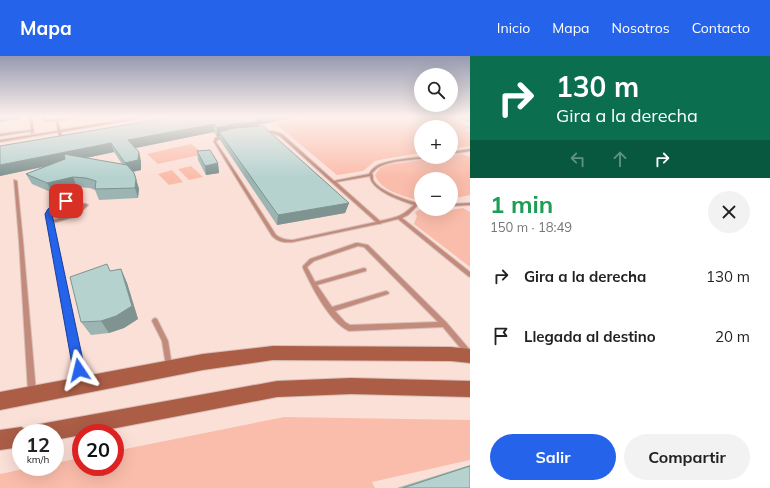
<!DOCTYPE html>
<html lang="es">
<meta charset="utf-8">
<style>
:root{--surface:#fff;--page:#f2f2f2;--text:#222;--muted:#767676;--accent:#2563eb}
body{margin:0;font-family:Mulish,sans-serif;background:var(--page);color:var(--text);height:100vh;display:flex;flex-direction:column;font-size:15px;white-space:nowrap}
*{box-sizing:border-box;margin:0}
p{font-size:13px;color:var(--muted)}
.icon{flex:none;width:22px;height:22px;fill:none;stroke:currentColor;stroke-width:2;stroke-linecap:round;stroke-linejoin:round}
.map{position:relative;flex:1;overflow:hidden}
.side{display:flex;flex-direction:column;background:var(--surface);width:300px}
.side>*{flex:none}
.banner{background:#0b6e4f;color:#fff;overflow:hidden}
.buttons{position:absolute;left:414px;top:12px;display:grid;gap:8px}
.buttons a{display:grid;place-items:center;width:44px;height:44px;border-radius:50%;background:var(--surface);box-shadow:0 4px 16px #0002;font-size:20px}
.speed{position:absolute;left:12px;top:368px;display:flex;gap:8px;font-size:20px;font-weight:700;text-align:center}
.speed>*{display:grid;place-content:center;width:52px;height:52px;border-radius:50%;background:var(--surface);box-shadow:0 4px 16px #0002;line-height:1}
.speed small{font-size:10px;font-weight:400}
.speed .limit{border:6px solid #d22;background:#fff;color:#111}
.pin{position:absolute;display:grid;place-items:center;width:34px;height:34px;color:#fff;margin:-17px;border-radius:8px;box-shadow:0 2px 6px #0006}
.me{position:absolute;width:44px;margin:-22px;rotate:350deg;stroke-linejoin:round;filter:drop-shadow(0 0 3px #0008)}
.turn{display:flex;align-items:center;gap:14px;height:84px;padding:0 20px;font-size:18px}
.turn .icon{width:52px;height:52px;stroke-width:2.5}
.turn b{display:block;font-size:28px;line-height:34px}
.lanes{display:flex;align-items:center;height:38px;padding:0 20px;background:#0003;justify-content:center;gap:20px;direction:ltr}
.lanes .off{opacity:.35}
.round{display:grid;place-items:center;flex:none;width:42px;height:42px;border-radius:21px;background:var(--page)}
.headline{display:flex;align-items:center;justify-content:space-between;height:68px;padding:0 20px}
h1{font-size:24px;font-weight:700;line-height:30px;color:#1e9e55}
.action{display:flex;gap:8px;margin-top:auto;padding:8px 20px}
.action a{flex:1;height:46px;border-radius:24px;background:var(--accent);color:#fff;font-size:16px;font-weight:700;line-height:46px;text-align:center}
.action a+a{background:var(--page);color:var(--text)}
ul{padding:0;list-style:none}
li{display:flex;align-items:center;gap:12px;height:60px;padding:0 20px}
li div{flex:1}
li b{display:block;font-size:15px}
li em{font-style:normal}
header{display:flex;align-items:center;gap:24px;box-sizing:border-box;height:56px;padding:0 20px;background:var(--accent);color:#fff}
header strong{font-size:19px}
nav{display:flex;gap:22px;margin-inline-start:auto;font-size:14px}
main{display:flex;flex:1;min-height:0}
.map>svg:first-child{display:block}
</style>
<header>
<strong>Mapa</strong>
<nav><a>Inicio</a><a>Mapa</a><a>Nosotros</a><a>Contacto</a></nav>
</header>
<main>
<div class="map">
<svg width="470" height="432" viewBox="0 0 470 432">
<rect width="100%" height="100%" fill="#fbe0d8"/>
<g fill="#fbbdab">
<polygon points="311,61 446,61 470,70 470,73 465,74 470,76 470,90 451,93 451,71 421,71 421,97 384,103 375,105 363,115 337,119 276,68"/>
<polygon points="191,88 204,98 158,108 147,98"/>
<path d="M462,98L470,101V139L451,143V123H421L420,145C405,140 381,136 375,119L380,112L387,109L440,101H451V99Z"/>
<polygon points="191,110 203,121 189,124 178,113"/>
<polygon points="172,114 183,126 169,129 158,118"/>
<polygon points="463,152 470,156 470,211 414,168 417,160 415,156 421,153 445,155"/>
<polygon points="284,361 470,364 470,404 372,426 375,432 0,432 0,418 33,411 55,411 55,407 81,402 81,411 115,411 115,395"/>
</g>
<g fill="none" stroke-linecap="round" stroke-linejoin="round">
<defs>
<g id="lane">
<polygon points="30,61 32,61 33,73 34,74 33,77 31,77 31,75 0,80 0,78 31,74"/>
<polygon points="43,61 45,61 46,64 78,61 58,65 60,74 142,61 147,61 61,76 62,83 58,86 57,85 60,83 58,76 0,86 0,84 58,75 56,65 44,65"/>
<path d="M263,75H272L282,78L334,125L369,118C370,116 372,113 375,111C383,104 417,101 428,101L427,102C413,104 391,104 379,111C376,112 375,115 372,117C373,118 373,123 373,124C379,136 409,145 421,148V150L418,149L408,159L402,162L470,216V221L468,220L398,163L382,167L380,168H378L293,186C285,187 278,186 272,180L214,86L215,82L225,80L226,81L217,84L216,86L276,179C281,183 286,184 293,184L376,166L280,80L272,77H262ZM370,120C371,135 402,145 414,149C401,161 397,161 380,165L336,126Z"/>
<polygon points="470,93 470,95 451,98 451,96"/>
<polygon points="14,124 17,125 23,185 36,336 35,339 32,340 29,339 28,336 19,185"/>
<path d="M65,144L86,148L88,149L77,160L53,167L84,327L83,329L81,330L79,329L78,327L47,158L49,154ZM67,146L83,150L75,158L52,164L51,158L52,156Z"/>
<polygon points="470,147 470,149 451,150 451,148"/>
<path d="M356,187H358L368,189L446,266L470,294V302L468,301L443,271L349,275C329,266 312,231 303,212V210L310,203ZM358,190L364,191L438,266L350,269L345,266L335,255L388,238L389,237L388,236L386,235L332,251L317,229L366,215V213L364,212L315,226L307,211L314,205Z"/>
<polygon points="155,262 157,263 168,285 172,310 171,312 169,313 167,312 166,310 162,285 152,265 153,263"/>
</g>
<g id="secondary">
<polygon points="273,290 451,291 470,293 470,307 451,305 273,304 203,314 0,354 0,336 203,298"/>
<polygon points="351,322 470,325 470,341 351,338 277,341 90,377 81,377 81,379 55,384 55,377 31,377 33,370 40,368 277,325"/>
<polygon points="21,371 28,374 29,377 21,377 21,391 0,394 0,374"/>
</g>
</defs>
<use href="#lane" stroke="#d7bfb8" stroke-width="2"/>
<use href="#secondary" stroke="#d7bfb8" stroke-width="2"/>
<use href="#lane" fill="#c28b7b" fill-rule="evenodd"/>
<use href="#secondary" fill="#ab5d46" fill-rule="evenodd"/>
</g>
<g fill="#9cb5b2" fill-rule="evenodd">
<path d="M173,61L258,69V71L349,147L345,157L277,169L220,84V80L217,81L214,76L135,92L141,105V114L133,115L139,133L138,142L99,144L95,134L90,132L77,131L53,137L32,128L26,118L45,110L0,120V90ZM114,96L122,108L86,102Z"/>
<polygon points="455,61 470,61 470,67"/>
<polygon points="197,95 218,107 219,117 206,119 198,104"/>
<polygon points="121,213 127,227 138,263 124,272 109,277 91,279 81,266 110,215"/>
<polygon points="470,409 470,432 397,432"/>
</g>
<g fill="#7f9391">
<polygon points="0,61 21,61 21,63 0,66"/>
<polygon points="260,61 297,61 258,69 258,74 219,76 220,80 217,81 217,72"/>
<polygon points="214,68 214,76 131,93 128,84"/>
<polygon points="111,87 114,96 0,120 0,109"/>
<polygon points="139,96 141,105 141,114 128,117 125,107"/>
<polygon points="218,107 219,117 206,119 205,110"/>
<polygon points="73,121 77,131 53,137 47,127"/>
<polygon points="136,123 139,133 138,142 135,132"/>
<polygon points="349,147 345,157 277,169 278,159"/>
<polygon points="121,213 127,227 138,263 124,272 109,277 101,265"/>
</g>
<g fill="#b5d2cf" stroke="#7f9391">
<polygon points="173,61 260,61 254,62 258,66 234,68 217,72 214,68 128,84 139,96 138,104 125,107 111,87 0,109 0,90"/>
<polygon points="263,70 349,147 278,159 219,76 234,72"/>
<polygon points="210,94 218,107 205,110 197,95"/>
<polygon points="64,98 127,109 134,117 136,123 135,132 95,133 96,125 86,122 73,121 47,127 26,118 65,103"/>
<polygon points="107,208 110,215 121,213 132,250 116,260 101,265 81,266 70,221"/>
<polygon points="470,410 470,432 403,432"/>
</g>
<linearGradient id="sky" x2="0" y2="1"><stop stop-color="#969ab0"/><stop offset="0.5" stop-color="#fdf1ed"/><stop offset="1" stop-color="#fdf1ed" stop-opacity="0"/></linearGradient>
<rect width="470" height="121" fill="url(#sky)"/>
<polygon fill="#2563eb" stroke="#184099" points="63,143 69,145 53,156 52,158 85,314 83,318 79,320 74,318 73,314 45,158 48,153"/>
</svg>
<div class="buttons">
<a><svg class="icon" aria-label="search" viewBox="0 0 24 24"><circle cx="10" cy="10" r="6"/><path d="M15 15l6 6"/></svg></a>
<a>+</a>
<a>−</a>
</div>
<div class="speed"><div>12<small>km/h</small></div><div class="limit">20</div></div>
<div class="pin" style="left:66px;top:145px;background:#d93025"><svg class="icon" aria-label="arrive" viewBox="0 0 24 24"><path d="M6 21V4h12l-3 4 3 4H6"/></svg></div>
<svg class="me" style="left:79px;top:314px" viewBox="-20 -20 40 40"><path d="M0-17L14 15 0 8-14 15z" fill="#2563eb" stroke="#fff" stroke-width="4"/></svg>
</div>
<section class="side">
<div class="banner">
<div class="turn"><svg class="icon" aria-label="right" viewBox="0 0 24 24"><path d="M7 20v-9h11M14 6l5 5-5 5"/></svg><div><b>130 m</b>Gira a la derecha</div></div>
<div class="lanes"><svg class="icon off" aria-label="left" viewBox="0 0 24 24"><path d="M17 20v-9H6M10 6l-5 5 5 5"/></svg><svg class="icon off" aria-label="ahead" viewBox="0 0 24 24"><path d="M12 20V5M6 11l6-6 6 6"/></svg><svg class="icon" aria-label="right" viewBox="0 0 24 24"><path d="M7 20v-9h11M14 6l5 5-5 5"/></svg></div>
</div>
<div class="headline"><div><h1>1 min</h1><p>150 m · 18:49</p></div><a class="round"><svg class="icon" aria-label="close" viewBox="0 0 24 24"><path d="M6 6l12 12M18 6L6 18"/></svg></a></div>
<ul>
<li><svg class="icon" aria-label="right" viewBox="0 0 24 24"><path d="M7 20v-9h11M14 6l5 5-5 5"/></svg><div><b>Gira a la derecha</b></div><em>130 m</em></li>
<li><svg class="icon" aria-label="arrive" viewBox="0 0 24 24"><path d="M6 21V4h12l-3 4 3 4H6"/></svg><div><b>Llegada al destino</b></div><em>20 m</em></li>
</ul>
<div class="action"><a>Salir</a><a>Compartir</a></div>
</section>
</main>
